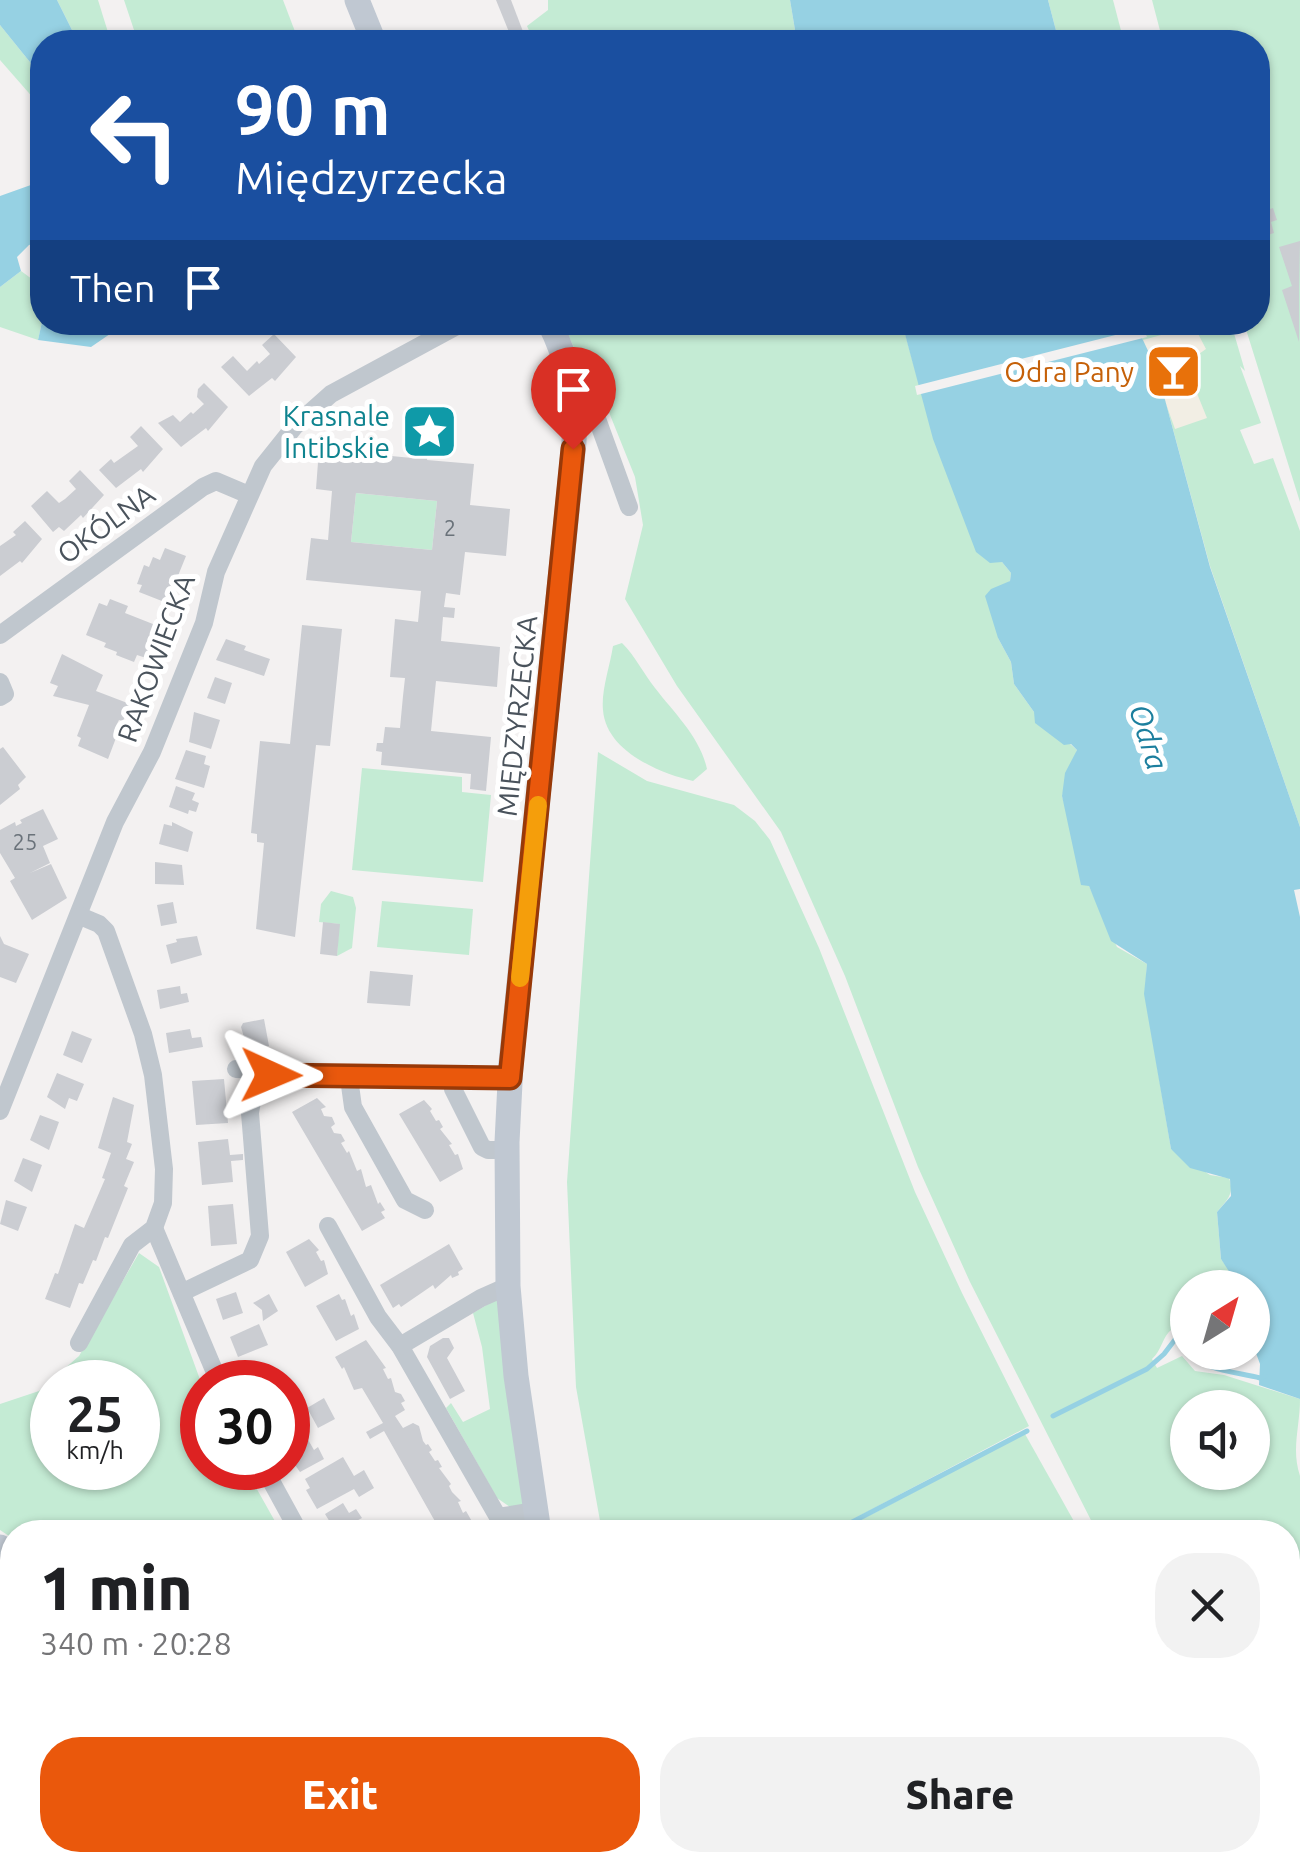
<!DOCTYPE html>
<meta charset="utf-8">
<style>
:root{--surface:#fff;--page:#f2f2f2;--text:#202124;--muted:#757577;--accent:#ea580c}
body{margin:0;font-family:Ubuntu,sans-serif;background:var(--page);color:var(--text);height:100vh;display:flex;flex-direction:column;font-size:38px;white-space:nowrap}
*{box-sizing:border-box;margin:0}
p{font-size:32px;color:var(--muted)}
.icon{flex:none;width:55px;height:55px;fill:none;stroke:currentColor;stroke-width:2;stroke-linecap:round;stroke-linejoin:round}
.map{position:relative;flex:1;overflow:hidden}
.side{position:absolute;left:0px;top:1520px;width:1300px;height:352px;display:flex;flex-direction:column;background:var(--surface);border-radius:40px 40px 0 0;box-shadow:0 2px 8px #0004}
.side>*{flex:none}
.banner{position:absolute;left:30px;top:30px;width:1240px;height:305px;border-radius:40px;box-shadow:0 2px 8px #0004;background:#1a4fa0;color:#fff;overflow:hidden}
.needle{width:65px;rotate:37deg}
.fabs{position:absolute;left:1170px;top:1270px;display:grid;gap:20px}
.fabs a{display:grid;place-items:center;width:100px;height:100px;border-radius:50%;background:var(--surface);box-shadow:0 2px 8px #0004;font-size:50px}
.speed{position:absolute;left:30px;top:1360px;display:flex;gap:20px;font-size:50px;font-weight:700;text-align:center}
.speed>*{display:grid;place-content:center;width:130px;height:130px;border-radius:50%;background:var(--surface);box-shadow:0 2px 8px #0004;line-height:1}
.speed small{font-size:25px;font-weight:400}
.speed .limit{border:15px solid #d22;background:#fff;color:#111}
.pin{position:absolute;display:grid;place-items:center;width:85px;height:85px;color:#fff;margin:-102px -42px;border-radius:50% 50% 50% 0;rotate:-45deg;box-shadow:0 0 10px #0007}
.pin .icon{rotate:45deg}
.me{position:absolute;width:110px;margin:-55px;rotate:91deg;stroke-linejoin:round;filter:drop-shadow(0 0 8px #0008)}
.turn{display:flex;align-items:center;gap:35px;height:210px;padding:0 40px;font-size:45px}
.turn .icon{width:130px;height:130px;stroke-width:2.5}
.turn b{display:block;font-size:70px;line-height:85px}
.then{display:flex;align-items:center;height:95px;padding:0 40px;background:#0003;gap:20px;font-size:38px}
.round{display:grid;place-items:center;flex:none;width:105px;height:105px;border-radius:40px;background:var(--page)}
.overview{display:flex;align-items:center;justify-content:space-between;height:170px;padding:0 40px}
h1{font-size:60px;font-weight:800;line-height:75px}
.primary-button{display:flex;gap:20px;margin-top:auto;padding:20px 40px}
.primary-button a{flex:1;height:115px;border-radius:40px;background:var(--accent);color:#fff;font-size:40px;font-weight:800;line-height:115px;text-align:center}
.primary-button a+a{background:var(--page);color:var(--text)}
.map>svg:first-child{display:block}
</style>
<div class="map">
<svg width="1300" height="1871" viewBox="0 0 1300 1871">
<rect width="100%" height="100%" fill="#f3f1f1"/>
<g fill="#c4ebd4" fill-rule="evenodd">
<polygon points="57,0 98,0 111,42 78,42"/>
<polygon points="124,0 283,0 299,42 138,42"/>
<polygon points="548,0 790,0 797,42 534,42 527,26 548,10"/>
<polygon points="1048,0 1113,0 1124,42 1059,42"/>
<polygon points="1152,0 1300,0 1300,502 1244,323 1258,322 1258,42 1163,42"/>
<polygon points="0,25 42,77 42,108 0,60"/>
<polygon points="21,271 36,282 42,281 42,322 38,340 0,327 0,287"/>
<path d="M563,323H902L923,398L1002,562L1011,573L1010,581L1000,588L998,638L1011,662L1014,684L1034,712L1077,750L1062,796L1089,886L1117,947L1147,964L1145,994L1171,1149L1210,1175L1229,1178C1235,1194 1227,1200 1217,1212L1221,1259L1231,1273L1232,1287L1188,1288L1187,1338L1184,1331L1172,1329C1162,1337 1162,1350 1152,1359L1157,1368L1182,1356L1195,1371L1224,1375L1300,1399C1300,1427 1291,1449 1300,1476V1871H1267L1261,1860H1288V1532H1097L970,1282L918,1167L845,976L781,832L677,686L625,599L643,525L635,477L588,360L584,361L575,350ZM1188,1408H1252V1472H1188Z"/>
<polygon points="1135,323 1200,323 1202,326 1231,323 1245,371 1240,366 1261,423 1240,430 1254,464 1273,458 1300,531 1300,827 1210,566 1157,370"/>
<polygon points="356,493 437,501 432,550 351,542"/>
<path d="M622,643C636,657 643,673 655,688C675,714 700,737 707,769L693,781C659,773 606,751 603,710C601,691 610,666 613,646Z"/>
<polygon points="598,752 647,781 734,805 755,821 770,840 819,948 915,1192 962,1293 1029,1426 829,1532 602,1532 576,1387 567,1182"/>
<polygon points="362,768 462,777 462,792 491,795 483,882 352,870"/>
<polygon points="331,891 353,897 356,908 352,948 337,956 339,924 319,922 321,904"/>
<polygon points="382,901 473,909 469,955 377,947"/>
<path d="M139,1253L159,1267L202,1385V1468H245L281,1532H12V1538L0,1530V1404L39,1391L79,1356ZM52,1382H138V1468H52Z"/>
<polygon points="497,1299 526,1500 522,1506 510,1507 497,1498 446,1408 451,1403 463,1422 490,1409 482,1347 473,1313"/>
<polygon points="1025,1434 1080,1532 838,1532 1005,1444"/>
<polygon points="0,1701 12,1708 12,1860 182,1860 177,1871 0,1871"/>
<polygon points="194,1860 468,1860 485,1871 188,1871"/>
<polygon points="691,1860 1243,1860 1249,1871 695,1871"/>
</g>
<polygon fill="#f2eee4" points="1194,326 1206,349 1185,364 1207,418 1175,429 1143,340"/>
<g fill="#96d1e3">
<polygon points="0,0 57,0 78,42 42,42 42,77 0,25"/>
<polygon points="790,0 1048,0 1059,42 797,42"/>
<polygon points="42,181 42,242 29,245 17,257 21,271 0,287 0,196"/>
<polygon points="42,322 126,323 91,347 38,340"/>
<polygon points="902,323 1135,323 1157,370 1210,567 1300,827 1300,889 1294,890 1300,917 1300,1399 1259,1385 1260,1364 1253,1345 1252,1288 1232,1287 1230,1273 1221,1259 1217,1212 1231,1196 1230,1179 1190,1168 1171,1149 1144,994 1147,964 1111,941 1089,886 1081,885 1062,796 1065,773 1077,750 1071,744 1064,745 1035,723 1034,712 1014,684 1011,662 998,638 985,596 991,589 1010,581 1011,573 1002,562 990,563 976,552 933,439"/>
</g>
<polygon fill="#f3f1f1" points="1143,328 1147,337 1056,360 917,395 915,386"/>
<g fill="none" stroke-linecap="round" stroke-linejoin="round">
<g stroke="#96d1e3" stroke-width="5">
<path d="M1189,1352C1203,1371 1238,1372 1260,1378L1265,1376"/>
<polyline points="1053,1416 1147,1369 1164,1354 1177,1337 1184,1340 1188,1349"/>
<polyline points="833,1532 1027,1431"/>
<polyline points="235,1871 242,1860"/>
</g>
</g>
<g fill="#cbcdd2" fill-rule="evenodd">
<polygon points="496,0 511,0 527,42 513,42"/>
<polygon points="1265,202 1267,210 1273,208 1277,220 1271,222 1274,233 1258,238 1258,205"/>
<polygon points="1300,241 1299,287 1299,342 1282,290 1292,286 1279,247"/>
<polygon points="274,334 296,357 275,381 272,378 249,396 221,367 233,356 247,371 257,361 259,364 270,354 262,345"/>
<polygon points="204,383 228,407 208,431 206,428 181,447 158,423 173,415 180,422 191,412 193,414 204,404 197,397 198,389"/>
<polygon points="141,426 163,449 143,472 141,469 116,488 99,470 111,459 114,463 138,446 130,437"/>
<path d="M414,440L429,441L427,460L474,464L470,505L510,509L506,556L465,552L460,595L446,593L444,607L455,608L454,618L443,617L441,641L500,647L497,687L436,681L431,731L491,737L486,791L470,789L471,774L381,765L382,752L376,751L377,743H383L385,727L400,728L403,696L405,678L390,677L395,619L418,622L421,591L306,580L311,538L328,540L332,491L316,489L319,449L412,458ZM356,493L437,501L432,550L351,542Z"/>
<polygon points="80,470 104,495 83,518 81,515 64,531 59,527 53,532 31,506 47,491 59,503 65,499 76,489 69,481"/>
<polygon points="25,521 42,539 22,563 20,561 0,576 0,546 16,535 13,532"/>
<polygon points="165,548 186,556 167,603 139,592 142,585 137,584 144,565 149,567 153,557 160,560"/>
<polygon points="110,599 128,606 125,613 158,626 146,658 137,655 134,662 116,655 117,652 104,647 106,643 86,635 99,603 107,606"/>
<polygon points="302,625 342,629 330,746 316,745 295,937 256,929 264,843 257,842 257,834 251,833 260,741 290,744"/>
<polygon points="226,639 246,646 244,650 270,659 264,676 216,660"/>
<polygon points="62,654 103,675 96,691 130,704 123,721 119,720 115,728 119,730 108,759 78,746 81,738 77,736 89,705 53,696 58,686 50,683"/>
<polygon points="215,677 232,683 225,704 207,698"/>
<polygon points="194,712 220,720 211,749 189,742"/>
<polygon points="3,747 26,777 18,785 20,789 0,805 0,749"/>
<polygon points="186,750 206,756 204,764 210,766 204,788 175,779"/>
<polygon points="176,786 195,793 192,800 199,803 196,812 189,810 188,814 169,807"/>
<polygon points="43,809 58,839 43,846 50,863 30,873 51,864 67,898 32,920 10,881 15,878 0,853 0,830 15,822 16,826 22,823 20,820"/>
<polygon points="172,822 193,832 188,852 159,844 164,824 172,826"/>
<polygon points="155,862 182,865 184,885 155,884"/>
<polygon points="173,902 177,923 161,926 157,905"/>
<polygon points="323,922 340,924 337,956 320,954"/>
<polygon points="0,936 4,944 29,954 16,983 0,977"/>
<polygon points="197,936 202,955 171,964 166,945 177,942 176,939"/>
<polygon points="370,971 413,975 410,1006 367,1003"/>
<polygon points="180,986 181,994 187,993 189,1002 160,1009 157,990"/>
<polygon points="264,1019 269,1046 253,1048 252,1043 246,1044 241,1027 243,1023"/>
<polygon points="190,1029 192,1038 201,1037 203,1047 169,1053 166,1033"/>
<polygon points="72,1031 92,1039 82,1063 63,1055"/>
<polygon points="57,1073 84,1084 77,1101 69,1098 65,1109 47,1097"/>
<polygon points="224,1079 228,1123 196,1125 192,1081"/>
<polygon points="113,1097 134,1105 127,1142 132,1144 126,1159 134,1162 124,1186 128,1188 108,1238 105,1237 96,1261 93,1260 83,1284 79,1283 70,1308 45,1299 55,1273 58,1274 75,1224 84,1228 105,1179 102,1178 111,1153 98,1148"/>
<polygon points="317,1098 326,1107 321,1109 324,1116 332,1117 335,1124 331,1127 334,1133 341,1134 345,1141 341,1143 347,1153 349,1151 357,1171 361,1169 366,1187 371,1185 378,1204 380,1202 385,1210 381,1212 385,1218 362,1231 292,1112"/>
<polygon points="424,1100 432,1109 430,1111 436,1121 439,1120 443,1127 440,1129 452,1144 449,1145 455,1155 458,1154 463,1169 440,1182 399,1114"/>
<polygon points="40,1115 59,1122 49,1150 30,1140"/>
<polygon points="228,1139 230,1155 243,1154 243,1160 231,1161 233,1182 202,1185 198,1142"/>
<polygon points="23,1158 42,1165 32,1192 14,1181"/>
<polygon points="6,1200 27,1207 18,1231 0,1224"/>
<polygon points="233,1204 237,1244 211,1246 208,1206"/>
<polygon points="309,1239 319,1250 316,1252 321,1261 324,1260 328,1274 305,1287 286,1252"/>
<polygon points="449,1244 463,1269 458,1272 459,1275 452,1278 451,1275 435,1289 433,1285 401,1307 399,1304 393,1308 380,1285"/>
<polygon points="236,1292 243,1313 223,1320 216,1299"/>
<polygon points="269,1294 278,1311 263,1321 262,1310 253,1303"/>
<polygon points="339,1294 342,1300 345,1299 351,1316 354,1314 359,1329 336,1341 316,1306"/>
<polygon points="259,1324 268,1345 238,1357 230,1337"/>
<polygon points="443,1338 449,1338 454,1348 447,1358 465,1391 450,1399 427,1357 430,1346"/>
<polygon points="366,1340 386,1368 383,1369 388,1379 391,1378 395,1392 401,1394 405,1401 401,1403 405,1410 395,1416 403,1428 413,1423 419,1426 423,1441 426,1445 428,1444 432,1450 429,1452 435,1461 438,1460 442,1467 439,1468 451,1484 449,1486 452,1492 461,1501 458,1502 463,1513 466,1511 474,1525 469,1528 471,1532 441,1532 384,1431 370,1439 366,1432 383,1423 362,1388 354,1390 344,1367 342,1369 335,1357"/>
<polygon points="264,1363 274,1382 252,1382 246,1373"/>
<polygon points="324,1398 335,1419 318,1428 307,1408"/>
<polygon points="303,1431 314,1450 318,1447 324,1459 300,1472 288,1455 288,1439"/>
<polygon points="343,1457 354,1476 364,1470 374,1488 359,1497 354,1489 317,1509 306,1490 310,1488 305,1479"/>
<polygon points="343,1503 349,1513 356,1509 362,1518 336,1532 325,1514"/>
<polygon points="0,1600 12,1608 12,1634 7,1631 4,1636 0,1633"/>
</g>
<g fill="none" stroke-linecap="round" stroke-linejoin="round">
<g stroke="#c0c7ce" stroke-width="18">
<polyline points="566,361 583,380 629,507"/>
<polyline points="0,635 203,487 216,481 249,495"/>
<polyline points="0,682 5,694 0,697"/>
<polyline points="236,1069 260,1070 271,1075"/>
<polyline points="349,1078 353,1107 405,1200 425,1210"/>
<polyline points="452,1078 453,1089 482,1147 488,1150 507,1150"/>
<polyline points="0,1111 115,822 152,752 204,623 216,572 263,466 295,426 331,394 464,322"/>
<polyline points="328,1226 378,1317 400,1346 498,1517 535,1511"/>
<polyline points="154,1228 219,1382"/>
<path d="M183,1292L250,1260L260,1236L250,1113C252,1097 257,1084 271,1075L510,1078"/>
<polyline points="79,1343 132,1245 154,1228 163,1203 164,1169 153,1075 143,1034 106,931 99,924 80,916"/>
<polyline points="400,1346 481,1298 508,1286"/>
<polyline points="264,1468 299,1532"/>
</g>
<g stroke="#c0c8d2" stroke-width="25">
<polyline points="357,0 374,42"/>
<path d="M539,1532L516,1376L508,1286L507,1142L511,1063L574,442C576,398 569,361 549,322"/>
<polyline points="0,1547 12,1555"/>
<polyline points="496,1860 514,1871"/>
<polyline points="622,1860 626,1871"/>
</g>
</g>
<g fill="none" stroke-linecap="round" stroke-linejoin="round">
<defs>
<polyline id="route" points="271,1075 510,1078 573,449"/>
</defs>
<use href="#route" stroke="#983908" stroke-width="25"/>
<use href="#route" stroke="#ea580c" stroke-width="18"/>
<polyline stroke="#f59e0b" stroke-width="18" points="520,978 538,805"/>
</g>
<defs>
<symbol id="bar-square" viewBox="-11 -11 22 22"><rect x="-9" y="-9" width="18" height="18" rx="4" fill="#e8710a" stroke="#fff"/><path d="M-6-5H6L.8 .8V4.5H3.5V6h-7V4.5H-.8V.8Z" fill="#fff"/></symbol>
<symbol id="sight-square" viewBox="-11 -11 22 22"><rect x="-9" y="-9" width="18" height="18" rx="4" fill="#0f9aa8" stroke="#fff"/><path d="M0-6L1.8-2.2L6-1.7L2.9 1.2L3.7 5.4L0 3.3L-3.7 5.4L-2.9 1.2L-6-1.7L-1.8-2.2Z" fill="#fff"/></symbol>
</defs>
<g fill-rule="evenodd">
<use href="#bar-square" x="1142" y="340" width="63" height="63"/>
<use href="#sight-square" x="398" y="400" width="63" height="63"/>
</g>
<g text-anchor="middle" stroke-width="10" stroke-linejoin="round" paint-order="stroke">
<g font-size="22" fill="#6a727a">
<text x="450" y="536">2</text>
<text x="25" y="850">25</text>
</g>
<g font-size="28" fill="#c56008" stroke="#fff" text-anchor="end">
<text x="1134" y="382">Odra Pany</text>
</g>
<g font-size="28" fill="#0d838f" stroke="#fff" text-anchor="end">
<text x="390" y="426">Krasnale<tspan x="390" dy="32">Intibskie</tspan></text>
</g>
<g font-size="28" fill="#4a535c" stroke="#fff">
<text transform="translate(106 524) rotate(-36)" y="10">OKÓLNA</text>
<text transform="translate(156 658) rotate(-70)" y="10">RAKOWIECKA</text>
<text transform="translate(517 716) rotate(-84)" y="10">MIĘDZYRZECKA</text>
</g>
<g font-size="30" font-style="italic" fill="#1c7f9e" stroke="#fff">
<text transform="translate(1148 737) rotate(73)" y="10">Odra</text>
</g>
</g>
</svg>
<div class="fabs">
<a><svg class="needle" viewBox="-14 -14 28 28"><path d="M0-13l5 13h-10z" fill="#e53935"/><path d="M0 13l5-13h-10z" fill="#757577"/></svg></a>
<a><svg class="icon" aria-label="sound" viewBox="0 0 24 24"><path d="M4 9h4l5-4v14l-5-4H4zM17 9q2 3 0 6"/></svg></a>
</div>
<div class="speed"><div>25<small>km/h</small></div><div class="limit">30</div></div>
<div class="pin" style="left:573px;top:449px;background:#d93025"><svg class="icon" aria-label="arrive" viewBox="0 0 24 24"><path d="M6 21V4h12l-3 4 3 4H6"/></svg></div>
<svg class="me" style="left:271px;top:1075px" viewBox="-20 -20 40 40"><path d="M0-17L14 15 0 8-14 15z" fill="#ea580c" stroke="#fff" stroke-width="4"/></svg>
<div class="banner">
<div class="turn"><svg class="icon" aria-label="left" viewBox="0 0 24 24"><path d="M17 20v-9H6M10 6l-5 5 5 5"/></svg><div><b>90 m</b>Międzyrzecka</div></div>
<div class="then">Then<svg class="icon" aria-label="arrive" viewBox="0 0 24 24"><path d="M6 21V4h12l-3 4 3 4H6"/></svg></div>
</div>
<section class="side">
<div class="overview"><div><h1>1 min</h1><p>340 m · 20:28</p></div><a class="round"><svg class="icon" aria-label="close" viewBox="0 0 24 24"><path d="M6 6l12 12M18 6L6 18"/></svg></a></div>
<div class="primary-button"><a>Exit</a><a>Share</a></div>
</section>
</div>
